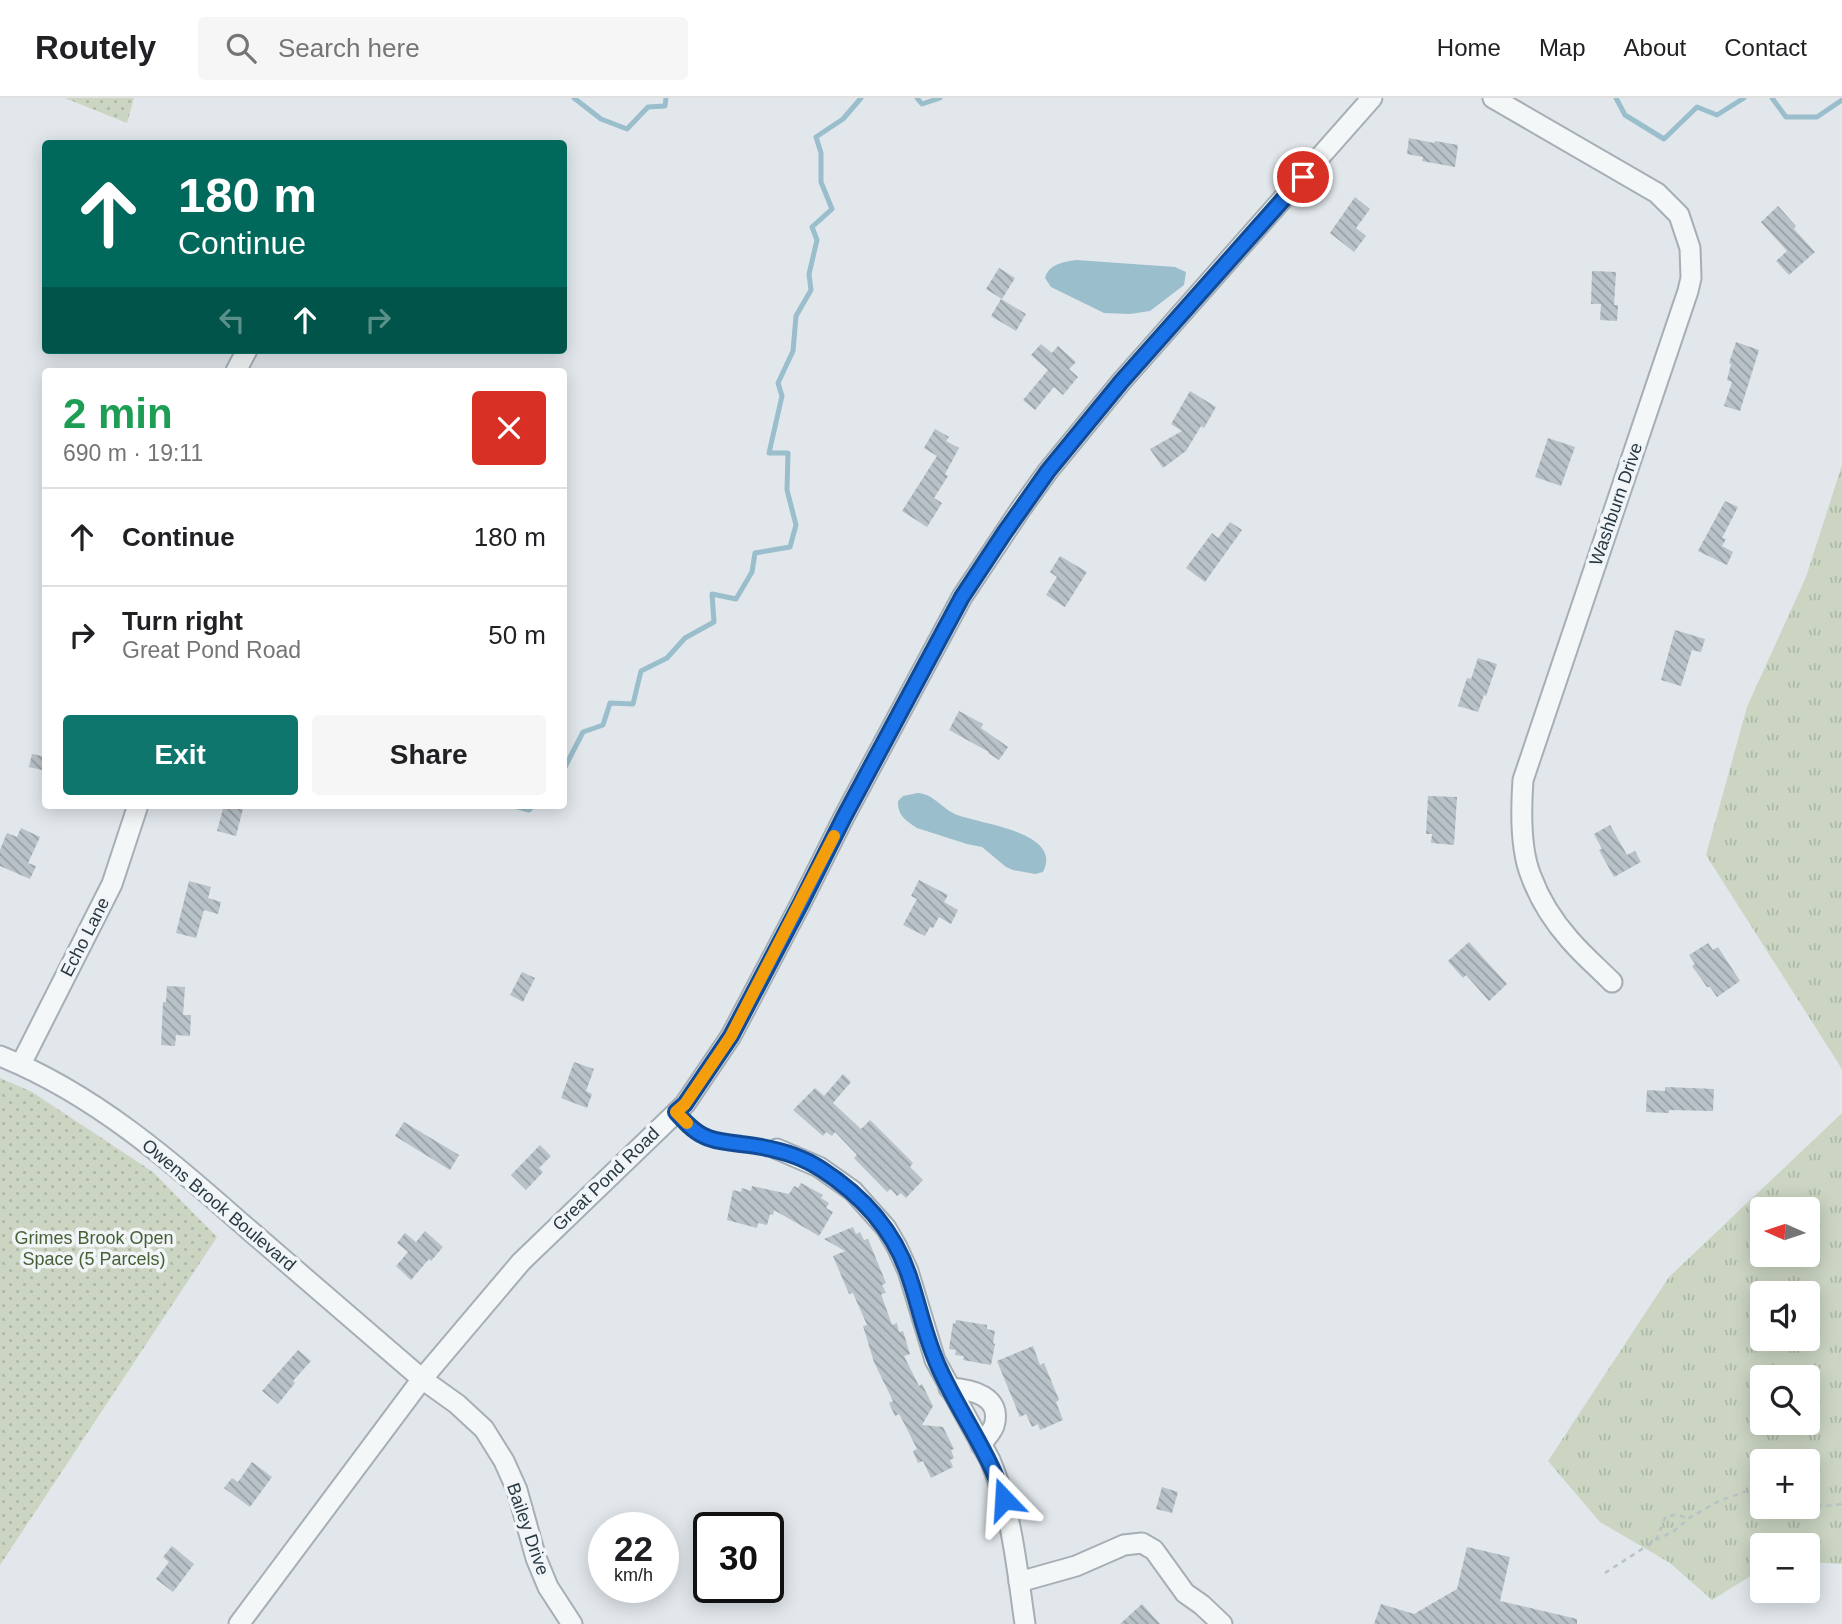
<!DOCTYPE html>
<meta charset="utf-8">
<style>
:root{--surface:#fff;--page:#f6f6f6;--text:#202124;--muted:#757577;--line:#e0e0e0;--accent:#0f766e}
body{margin:0;font-family:Helvetica,sans-serif;background:var(--page);color:var(--text);height:100vh;display:flex;flex-direction:column;font-size:26px;white-space:nowrap}
*{box-sizing:border-box;margin:0}
p{font-size:23px;color:var(--muted)}
.icon{flex:none;width:38px;height:38px;fill:none;stroke:currentColor;stroke-width:2;stroke-linecap:round;stroke-linejoin:round}
.map{position:relative;flex:1;overflow:hidden}
.details{position:absolute;left:42px;top:270px;width:525px;height:441px;display:flex;flex-direction:column;background:var(--surface);border-radius:7px;box-shadow:0 4px 18px #0003}
.details>*{flex:none}
.top-card{position:absolute;left:42px;top:42px;width:525px;height:214px;border-radius:7px;box-shadow:0 4px 18px #0003;background:#00695c;color:#fff;overflow:hidden}
.needle{width:46px;rotate:273deg}
.buttons{position:absolute;left:1750px;top:1099px;display:grid;gap:14px}
.buttons a{display:grid;place-items:center;width:70px;height:70px;border-radius:7px;background:var(--surface);box-shadow:0 4px 18px #0003;font-size:35px}
.speed{position:absolute;left:588px;top:1414px;display:flex;gap:14px;font-size:35px;font-weight:700;text-align:center}
.speed>*{display:grid;place-content:center;width:91px;height:91px;border-radius:50%;background:var(--surface);box-shadow:0 4px 18px #0003;line-height:1}
.speed small{font-size:18px;font-weight:400}
.speed .limit{border:4px solid #111;border-radius:10px;background:#fff;color:#111}
.pin{position:absolute;display:grid;place-items:center;width:60px;height:60px;color:#fff;margin:-30px;border:4px solid #fff;border-radius:50%;box-shadow:0 2px 7px #0007}
.me{position:absolute;width:77px;margin:-38px;rotate:340deg;stroke-linejoin:round;filter:drop-shadow(0 0 5px #0008)}
.turn{display:flex;align-items:center;gap:24px;height:147px;padding:0 21px;font-size:32px}
.turn .icon{width:91px;height:91px;stroke-width:2.5}
.turn b{display:block;font-size:49px;line-height:60px}
.lanes{display:flex;align-items:center;height:66px;padding:0 21px;background:#0003;justify-content:center;gap:35px;direction:ltr}
.lanes .off{opacity:.35}
.round{display:grid;place-items:center;flex:none;width:74px;height:74px;border-radius:7px;background:var(--page)}
.head{display:flex;align-items:center;justify-content:space-between;height:119px;padding:0 21px}
h1{font-size:42px;font-weight:700;line-height:52px;color:#1e9e55}
.button{display:flex;gap:14px;margin-top:auto;padding:14px 21px}
.button a{flex:1;height:80px;border-radius:7px;background:var(--accent);color:#fff;font-size:28px;font-weight:700;line-height:80px;text-align:center}
.button a+a{background:var(--page);color:var(--text)}
ul{padding:0;list-style:none}
li{display:flex;align-items:center;gap:21px;height:98px;padding:0 21px;border-top:2px solid var(--line)}
li div{flex:1}
li b{display:block;font-size:26px}
li em{font-style:normal}
header{display:flex;align-items:center;gap:42px;box-sizing:border-box;height:98px;padding:0 35px;background:var(--surface);border-bottom:2px solid var(--line)}
header strong{font-size:33px}
nav{display:flex;gap:38px;margin-inline-start:auto;font-size:24px}
.search{width:490px;height:63px;background:var(--page);display:flex;align-items:center;gap:18px;box-sizing:border-box;padding:0 24px;border-radius:7px;color:var(--muted);font-size:26px}
.map>svg:first-child{display:block}
</style>
<header>
<strong>Routely</strong>
<div class="search"><svg class="icon" aria-label="search" viewBox="0 0 24 24"><circle cx="10" cy="10" r="6"/><path d="M15 15l6 6"/></svg>Search here</div>
<nav><a>Home</a><a>Map</a><a>About</a><a>Contact</a></nav>
</header>
<div class="map">
<svg width="1842" height="1526" viewBox="0 0 1842 1526">
<defs>
<pattern id="grass-tufts" width="24" height="20" patternUnits="userSpaceOnUse" patternTransform="scale(1.75)"><rect width="24" height="20" fill="#cbd5c2"/><path d="M3 7l-1-3M5 7V3M7 7l1-3M15 17l-1-3M17 17v-4M19 17l1-3" fill="none" stroke="#aeb8a8"/></pattern>
<pattern id="park-dots" width="8" height="8" patternUnits="userSpaceOnUse" patternTransform="scale(1.75)"><rect width="8" height="8" fill="#cbd5c2"/><path d="M2 2h.1M6 6h.1" fill="none" stroke="#aeb8a8" stroke-width="1.8" stroke-linecap="round"/></pattern>
<pattern id="building-back-hatch" width="6" height="6" patternUnits="userSpaceOnUse" patternTransform="scale(1.75)"><rect width="6" height="6" fill="#b8c2c8"/><path d="M-1 5l2 2M0 0l6 6M5-1l2 2" fill="none" stroke="#969fa4"/></pattern>
</defs>
<rect width="100%" height="100%" fill="#e1e7eb"/>
<g fill="url(#grass-tufts)" fill-rule="evenodd">
<polygon points="1842,367 1842,971 1706,757 1747,609 1806,479"/>
<path d="M1842,1015V1466L1808,1464V1447H1762V1471L1712,1502L1670,1465L1600,1424L1548,1363L1669,1179ZM1762,1111H1808V1157H1762ZM1762,1195H1808V1241H1762ZM1808,1279V1325H1762V1279ZM1808,1363V1409H1762V1363Z"/>
</g>
<g fill="url(#park-dots)">
<polygon points="65,0 134,0 127,25"/>
<polygon points="0,980 32,994 153,1074 217,1139 0,1467"/>
</g>
<g fill="#9abecc">
<path d="M1076,162L1175,169L1186,174L1184,187L1150,213L1130,216L1104,215L1051,189L1045,180C1049,166 1063,164 1076,162Z"/>
<path d="M918,695C933,696 942,710 955,716C977,726 1064,733 1043,774L1035,776L1013,772L1006,769L982,749L967,746L917,730C906,723 897,717 898,703L903,698Z"/>
</g>
<g fill="none" stroke-linecap="round" stroke-linejoin="round">
<g stroke="#9abecc" stroke-width="5">
<polyline points="574,0 601,21 627,31 648,9 665,8 666,0"/>
<polyline points="917,0 922,6 940,0"/>
<polyline points="1616,0 1625,17 1664,41 1697,9 1717,17 1744,0"/>
<polyline points="1772,0 1786,19 1817,19 1842,2"/>
<polyline points="564,671 583,634 603,627 610,605 633,606 641,573 667,560 685,540 714,524 712,496 736,501 752,474 755,455 790,449 796,427 787,392 788,355 769,355 782,298 778,285 793,253 796,218 811,192 809,176 817,142 812,129 832,111 821,84 821,55 816,39 843,21 861,0"/>
<polyline points="511,707 529,712 534,707"/>
</g>
</g>
<g fill="url(#building-back-hatch)">
<polygon points="1409,40 1434,45 1435,43 1458,47 1455,69 1422,63 1423,59 1407,56"/>
<polygon points="1355,99 1370,111 1356,130 1366,138 1354,154 1330,135"/>
<polygon points="1778,108 1796,128 1794,131 1815,154 1789,177 1776,163 1787,153 1761,124"/>
<polygon points="999,170 1015,180 1002,201 986,191"/>
<polygon points="1592,173 1616,174 1614,207 1618,207 1617,223 1600,222 1601,206 1591,206"/>
<polygon points="1001,201 1026,216 1016,233 991,218"/>
<polygon points="1736,244 1759,252 1740,313 1724,308 1732,284 1727,282 1731,266 1729,265"/>
<polygon points="1041,246 1052,255 1058,248 1076,264 1069,271 1078,279 1063,297 1054,289 1035,312 1023,302 1048,272 1031,257"/>
<polygon points="1190,293 1216,309 1204,330 1201,328 1186,353 1163,370 1150,351 1182,333 1171,326"/>
<polygon points="935,331 949,339 946,343 959,350 945,376 948,378 934,400 942,405 927,429 902,413 937,358 924,350"/>
<polygon points="1548,340 1575,349 1561,388 1535,379"/>
<polygon points="1725,403 1738,409 1722,440 1726,441 1722,448 1733,454 1727,467 1698,453"/>
<polygon points="1230,424 1242,432 1205,484 1186,470 1212,435 1218,440"/>
<polygon points="1060,458 1087,474 1065,509 1046,497 1057,479 1050,474"/>
<polygon points="1675,532 1705,541 1701,554 1692,552 1681,588 1661,582"/>
<polygon points="1478,560 1497,566 1486,598 1484,597 1478,614 1458,608 1467,580 1471,581"/>
<polygon points="959,613 983,626 981,630 1008,649 999,662 988,655 989,654 949,632"/>
<polygon points="32,656 46,659 46,673 29,669"/>
<polygon points="1428,698 1457,699 1454,747 1431,745 1432,736 1426,736"/>
<polygon points="224,707 244,707 236,738 217,733"/>
<polygon points="1610,727 1627,757 1635,753 1641,764 1614,779 1599,752 1602,751 1594,736"/>
<polygon points="21,730 40,739 28,765 36,768 30,781 0,768 0,752 7,735 17,739"/>
<polygon points="919,782 948,797 944,804 958,812 951,826 939,819 933,830 930,829 925,838 903,827 917,801 911,798"/>
<polygon points="189,783 211,789 208,800 221,804 218,816 204,812 196,840 176,835"/>
<polygon points="1469,844 1507,886 1489,903 1466,877 1463,880 1448,863"/>
<polygon points="1708,845 1713,852 1718,849 1740,883 1717,899 1710,889 1707,889 1692,868 1695,866 1689,857"/>
<polygon points="522,874 535,880 523,904 510,897"/>
<polygon points="167,888 185,889 183,917 191,917 190,938 176,937 175,948 161,947 163,904 166,904"/>
<polygon points="574,964 594,971 586,993 592,996 587,1010 561,1000"/>
<polygon points="843,976 851,984 833,1005 861,1031 870,1022 913,1065 910,1069 923,1082 906,1100 901,1095 897,1098 891,1091 887,1094 854,1060 857,1057 835,1034 832,1038 826,1034 823,1038 793,1012 815,990 824,998"/>
<polygon points="1665,989 1714,991 1713,1013 1669,1012 1669,1015 1646,1014 1647,992 1665,993"/>
<polygon points="404,1024 459,1057 450,1072 395,1038"/>
<polygon points="540,1047 551,1058 539,1070 543,1074 526,1092 511,1077"/>
<polygon points="801,1085 823,1097 821,1100 829,1105 826,1110 833,1114 819,1138 774,1112 773,1117 770,1116 767,1127 758,1125 757,1130 727,1122 733,1092 741,1094 742,1090 751,1093 752,1088 789,1096 794,1088 798,1090"/>
<polygon points="853,1129 856,1136 860,1134 864,1142 868,1141 886,1185 882,1187 886,1195 881,1196 892,1227 897,1225 899,1234 903,1233 910,1256 904,1258 919,1288 922,1286 933,1308 922,1327 943,1329 954,1351 951,1352 954,1360 950,1362 953,1369 931,1380 923,1363 918,1365 913,1353 917,1351 903,1323 899,1316 895,1318 889,1305 893,1303 874,1264 863,1228 867,1227 853,1195 849,1196 833,1158 845,1153 824,1141"/>
<polygon points="425,1133 443,1149 431,1163 429,1161 411,1182 396,1168 408,1154 397,1145 405,1135 416,1144"/>
<polygon points="956,1222 987,1227 987,1231 995,1233 993,1245 995,1246 991,1267 963,1262 964,1258 955,1257 956,1252 949,1251 953,1225 955,1226"/>
<polygon points="1033,1248 1040,1267 1044,1265 1059,1302 1056,1304 1063,1322 1040,1332 1038,1326 1032,1329 1026,1316 1020,1319 997,1263"/>
<polygon points="298,1252 311,1263 293,1283 295,1285 278,1306 262,1293"/>
<polygon points="252,1364 272,1379 250,1409 224,1390 232,1380 238,1384"/>
<polygon points="1162,1389 1178,1394 1172,1415 1156,1411"/>
<polygon points="172,1448 194,1466 173,1494 156,1481 169,1464 163,1459"/>
<polygon points="1467,1449 1510,1459 1500,1503 1577,1521 1577,1526 1374,1526 1381,1506 1414,1516 1457,1491"/>
<polygon points="1142,1506 1160,1526 1120,1526"/>
</g>
<g fill="none" stroke-linecap="round" stroke-linejoin="round">
<defs>
<path id="lane" d="M676,1015C684,1022 691,1031 701,1036C718,1047 756,1048 777,1051"/>
<g id="street">
<path d="M1493,0L1657,95L1679,117L1690,150L1691,180L1688,193L1523,682C1521,710 1520,751 1531,778C1539,800 1554,824 1570,842C1583,857 1598,870 1612,884"/>
<polyline points="236,273 247,252"/>
<path d="M0,958C95,996 172,1064 248,1131C306,1181 364,1231 422,1281L457,1306L484,1331L504,1363L517,1392L536,1460L548,1489L572,1526"/>
<polyline points="21,966 112,786 138,707"/>
<path d="M777,1051L819,1069L853,1093L886,1130L897,1149L908,1173L935,1262L990,1362C1012,1414 1017,1471 1025,1526"/>
<path d="M949,1290C971,1291 1003,1298 994,1328C991,1335 985,1341 981,1347"/>
<polyline points="1019,1484 1076,1468 1124,1447 1142,1445 1154,1452 1185,1495 1202,1507 1222,1526"/>
<polyline points="239,1526 422,1281 521,1164 685,1006 731,938 801,805 844,719 962,499 1020,412 1048,373 1121,284 1372,0"/>
</g>
</defs>
<use href="#lane" stroke="#a6afb5" stroke-width="13"/>
<use href="#street" stroke="#a6afb5" stroke-width="23"/>
<g stroke="#bbc2c5" stroke-width="2.5" stroke-dasharray="5 5" stroke-linecap="butt">
<path d="M1808,1401C1819,1409 1827,1409 1841,1406L1842,1403"/>
<polyline points="1656,1442 1666,1418 1676,1417 1689,1420"/>
<polyline points="1605,1475 1656,1442 1674,1433 1689,1420 1719,1403 1747,1393 1762,1391"/>
</g>
<use href="#lane" stroke="#f4f7f8" stroke-width="10"/>
<use href="#street" stroke="#f4f7f8" stroke-width="19"/>
</g>
<g fill="none" stroke-linecap="round" stroke-linejoin="round">
<defs>
<path id="route" d="M1004,1401C989,1354 960,1316 940,1272C926,1243 920,1211 910,1181C895,1133 863,1098 821,1071C797,1055 769,1049 741,1046C729,1044 715,1044 704,1038C693,1033 684,1023 676,1014L685,1006L731,938L801,805L844,719L962,499L1005,434L1048,373L1121,284L1303,79"/>
</defs>
<use href="#route" stroke="#114b97" stroke-width="18"/>
<use href="#route" stroke="#1a73e8" stroke-width="12"/>
<polyline stroke="#f59e0b" stroke-width="12" points="687,1025 676,1014 685,1006 731,938 834,738"/>
</g>
<g text-anchor="middle" stroke-width="7" stroke-linejoin="round" paint-order="stroke">
<g font-size="18" fill="#283943" stroke="#f1f5f8">
<text transform="translate(1616 406) rotate(-71)" y="6">Washburn Drive</text>
<text transform="translate(85 839) rotate(-63)" y="6">Echo Lane</text>
<text transform="translate(606 1081) rotate(-44)" y="6">Great Pond Road</text>
<text transform="translate(219 1107) rotate(40)" y="6">Owens Brook Boulevard</text>
<text transform="translate(528 1431) rotate(71)" y="6">Bailey Drive</text>
</g>
<g font-size="18" fill="#476035" stroke="#f1f5f8">
<text x="94" y="1146">Grimes Brook Open<tspan x="94" dy="21">Space (5 Parcels)</tspan></text>
</g>
</g>
</svg>
<div class="buttons">
<a><svg class="needle" viewBox="-14 -14 28 28"><path d="M0-13l5 13h-10z" fill="#e53935"/><path d="M0 13l5-13h-10z" fill="#757577"/></svg></a>
<a><svg class="icon" aria-label="sound" viewBox="0 0 24 24"><path d="M4 9h4l5-4v14l-5-4H4zM17 9q2 3 0 6"/></svg></a>
<a><svg class="icon" aria-label="search" viewBox="0 0 24 24"><circle cx="10" cy="10" r="6"/><path d="M15 15l6 6"/></svg></a>
<a>+</a>
<a>−</a>
</div>
<div class="speed"><div>22<small>km/h</small></div><div class="limit">30</div></div>
<div class="pin" style="left:1303px;top:79px;background:#d93025"><svg class="icon" aria-label="arrive" viewBox="0 0 24 24"><path d="M6 21V4h12l-3 4 3 4H6"/></svg></div>
<svg class="me" style="left:1004px;top:1401px" viewBox="-20 -20 40 40"><path d="M0-17L14 15 0 8-14 15z" fill="#1a73e8" stroke="#fff" stroke-width="4"/></svg>
<div class="top-card">
<div class="turn"><svg class="icon" aria-label="ahead" viewBox="0 0 24 24"><path d="M12 20V5M6 11l6-6 6 6"/></svg><div><b>180 m</b>Continue</div></div>
<div class="lanes"><svg class="icon off" aria-label="left" viewBox="0 0 24 24"><path d="M17 20v-9H6M10 6l-5 5 5 5"/></svg><svg class="icon" aria-label="ahead" viewBox="0 0 24 24"><path d="M12 20V5M6 11l6-6 6 6"/></svg><svg class="icon off" aria-label="right" viewBox="0 0 24 24"><path d="M7 20v-9h11M14 6l5 5-5 5"/></svg></div>
</div>
<section class="details">
<div class="head"><div><h1>2 min</h1><p>690 m · 19:11</p></div><a class="round" style="background:#d93025;color:#fff"><svg class="icon" aria-label="close" viewBox="0 0 24 24"><path d="M6 6l12 12M18 6L6 18"/></svg></a></div>
<ul>
<li><svg class="icon" aria-label="ahead" viewBox="0 0 24 24"><path d="M12 20V5M6 11l6-6 6 6"/></svg><div><b>Continue</b></div><em>180 m</em></li>
<li><svg class="icon" aria-label="right" viewBox="0 0 24 24"><path d="M7 20v-9h11M14 6l5 5-5 5"/></svg><div><b>Turn right</b><p>Great Pond Road</p></div><em>50 m</em></li>
</ul>
<div class="button"><a>Exit</a><a>Share</a></div>
</section>
</div>
